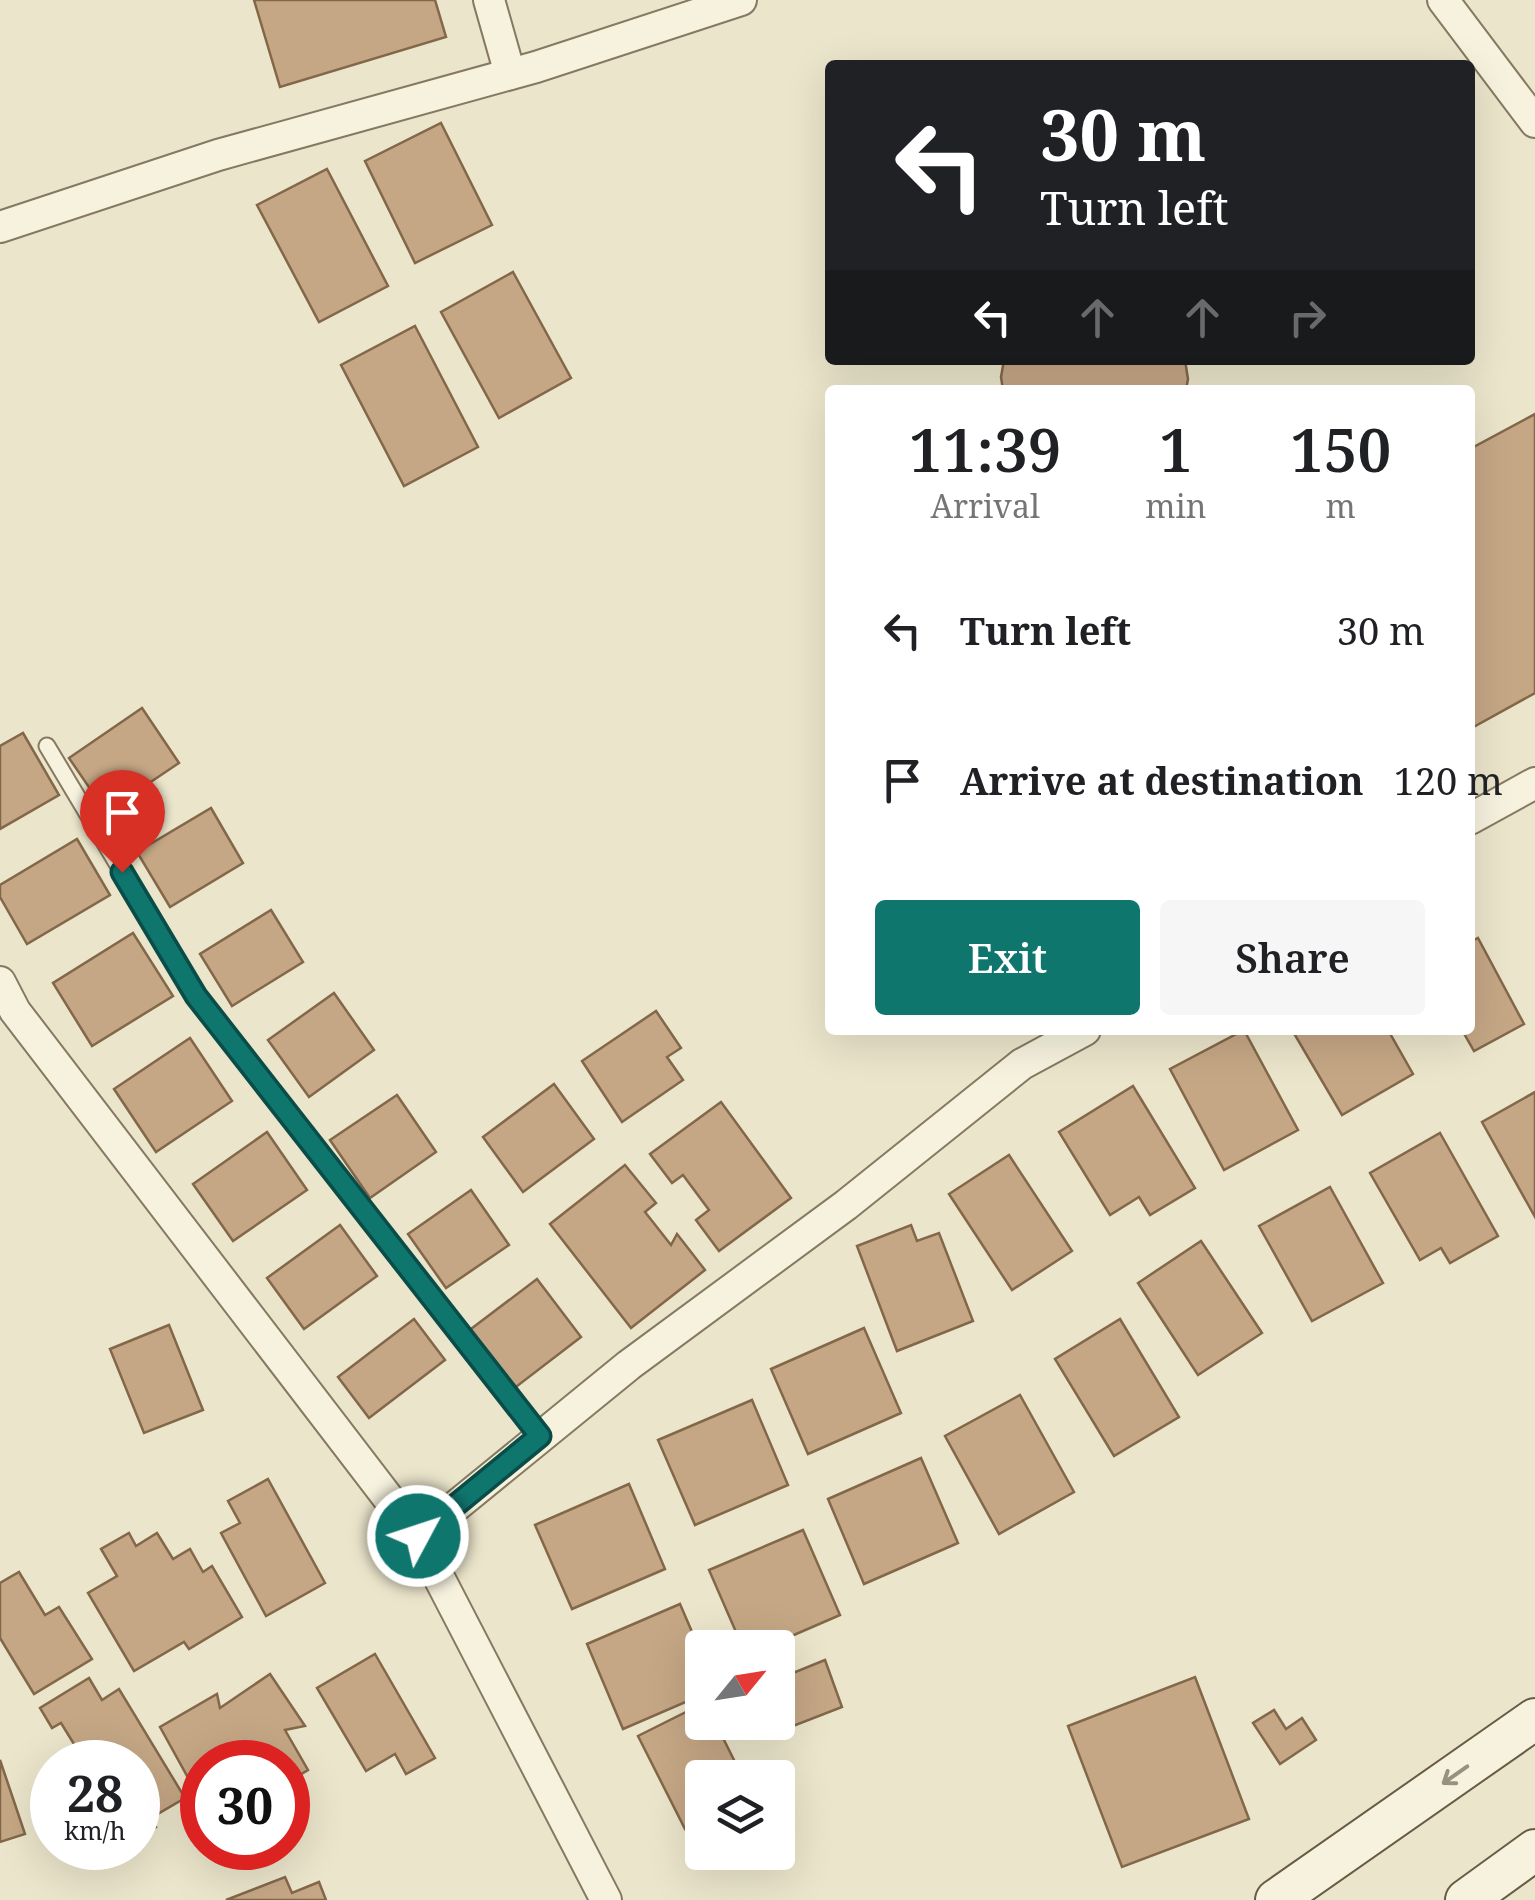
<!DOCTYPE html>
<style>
:root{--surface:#fff;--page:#f6f6f6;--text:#202124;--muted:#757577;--accent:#0f766e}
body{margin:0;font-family:"Noto Serif",serif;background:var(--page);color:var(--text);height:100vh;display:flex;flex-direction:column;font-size:38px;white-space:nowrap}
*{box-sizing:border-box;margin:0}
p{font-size:32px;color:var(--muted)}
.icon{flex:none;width:55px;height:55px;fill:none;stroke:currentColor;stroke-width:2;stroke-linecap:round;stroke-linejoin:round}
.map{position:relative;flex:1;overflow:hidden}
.details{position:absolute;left:825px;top:385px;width:650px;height:650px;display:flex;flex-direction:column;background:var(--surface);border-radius:10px;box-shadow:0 10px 40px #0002}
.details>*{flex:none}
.banner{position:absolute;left:825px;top:60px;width:650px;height:305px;border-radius:10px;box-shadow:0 10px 40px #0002;background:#202124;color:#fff;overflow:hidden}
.needle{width:65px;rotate:60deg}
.controls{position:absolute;left:685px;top:1630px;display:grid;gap:20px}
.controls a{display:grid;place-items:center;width:110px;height:110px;border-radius:10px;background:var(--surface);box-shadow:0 10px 40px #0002;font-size:50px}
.speed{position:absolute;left:30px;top:1740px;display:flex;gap:20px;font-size:50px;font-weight:700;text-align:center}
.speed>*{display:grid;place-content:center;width:130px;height:130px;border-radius:50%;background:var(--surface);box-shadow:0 10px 40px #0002;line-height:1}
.speed small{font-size:25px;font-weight:400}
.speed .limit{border:15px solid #d22;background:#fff;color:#111}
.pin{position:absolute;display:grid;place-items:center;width:85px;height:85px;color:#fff;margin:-102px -42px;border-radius:50% 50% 50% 0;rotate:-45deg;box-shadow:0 0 10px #0007}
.pin .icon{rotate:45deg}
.me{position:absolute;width:110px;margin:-55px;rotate:50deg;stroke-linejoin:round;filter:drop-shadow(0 0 8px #0008)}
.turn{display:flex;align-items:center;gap:35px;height:210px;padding:0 50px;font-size:45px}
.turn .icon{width:130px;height:130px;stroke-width:2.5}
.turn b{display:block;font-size:70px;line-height:85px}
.lanes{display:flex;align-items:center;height:95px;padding:0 50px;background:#0003;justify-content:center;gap:50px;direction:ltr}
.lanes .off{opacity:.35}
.eta{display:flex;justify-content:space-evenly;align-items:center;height:170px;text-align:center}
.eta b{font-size:60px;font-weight:600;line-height:70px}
.primary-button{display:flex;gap:20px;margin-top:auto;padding:20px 50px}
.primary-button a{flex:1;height:115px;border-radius:10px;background:var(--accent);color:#fff;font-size:40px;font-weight:600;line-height:115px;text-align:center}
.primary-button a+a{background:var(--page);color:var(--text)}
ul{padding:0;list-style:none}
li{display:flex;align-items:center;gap:30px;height:150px;padding:0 50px}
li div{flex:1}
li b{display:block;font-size:38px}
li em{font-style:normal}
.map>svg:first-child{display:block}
</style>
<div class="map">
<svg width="1535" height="1900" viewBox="0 0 1535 1900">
<rect width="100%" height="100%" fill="#ebe5cb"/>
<g fill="#c5a785" stroke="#836749" stroke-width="2.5">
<polygon points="254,0 435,0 446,37 280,87"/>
<polygon points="441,123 492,225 415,263 365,161"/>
<polygon points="327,169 388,286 319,322 257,205"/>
<polygon points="513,272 571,378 499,418 441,312"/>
<polygon points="415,326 478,447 404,486 341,365"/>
<polygon points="1004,360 1185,360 1188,379 1186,390 1003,390 1001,377"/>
<polygon points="1535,414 1535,693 1470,729 1470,449"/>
<polygon points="142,708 179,763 106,812 69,758"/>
<polygon points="23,733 59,795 0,829 0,746"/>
<polygon points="211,808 243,863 170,907 137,852"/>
<polygon points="77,839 110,895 27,944 0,897 0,885"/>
<polygon points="271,910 303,962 232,1006 200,954"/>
<polygon points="133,933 173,996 92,1046 53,983"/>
<polygon points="1478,938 1524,1024 1474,1051 1462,1030 1470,1030 1470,942"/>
<polygon points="334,993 374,1050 309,1097 268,1040"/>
<polygon points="656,1011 681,1048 667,1057 683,1080 622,1122 582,1061"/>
<polygon points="1244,1030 1298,1130 1224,1170 1170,1069"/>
<polygon points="1292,1030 1388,1030 1413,1074 1342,1115"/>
<polygon points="190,1038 232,1101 156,1152 114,1089"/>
<polygon points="554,1084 594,1139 523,1192 483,1137"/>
<polygon points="1133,1086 1195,1188 1150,1215 1139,1197 1110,1215 1059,1132"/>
<polygon points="1535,1092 1535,1217 1482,1122"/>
<polygon points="397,1095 436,1152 370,1198 330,1140"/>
<polygon points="721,1102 791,1198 719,1251 696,1220 709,1210 683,1175 672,1183 650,1154"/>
<polygon points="267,1132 307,1190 233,1241 193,1184"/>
<polygon points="1440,1133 1498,1236 1450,1263 1441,1248 1420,1260 1370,1173"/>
<polygon points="1009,1155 1072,1251 1012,1290 949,1194"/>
<polygon points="625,1165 656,1203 645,1212 671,1245 677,1234 705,1270 631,1328 550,1224"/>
<polygon points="1330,1187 1383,1283 1312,1321 1259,1226"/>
<polygon points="471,1190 509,1245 446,1288 408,1234"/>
<polygon points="340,1225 377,1276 304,1329 267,1278"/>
<polygon points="911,1225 917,1241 939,1233 973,1321 897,1351 857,1246"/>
<polygon points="1201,1241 1262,1333 1198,1375 1138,1283"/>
<polygon points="537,1279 581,1337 508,1393 463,1335"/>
<polygon points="414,1319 445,1360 369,1418 338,1377"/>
<polygon points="1120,1319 1179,1417 1114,1456 1055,1359"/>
<polygon points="169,1325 203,1410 144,1433 110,1349"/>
<polygon points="864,1328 901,1413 808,1454 771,1369"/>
<polygon points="1020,1395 1074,1492 999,1534 945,1436"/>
<polygon points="752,1400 788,1485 695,1525 658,1440"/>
<polygon points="921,1458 958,1543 864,1584 828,1499"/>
<polygon points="268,1479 325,1583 266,1616 221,1533 240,1523 228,1501"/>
<polygon points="629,1484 665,1569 572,1609 535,1525"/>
<polygon points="803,1530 840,1615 764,1648 743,1648 709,1570"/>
<polygon points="129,1533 136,1546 157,1533 173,1559 190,1549 203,1572 212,1566 242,1617 189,1649 184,1642 134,1671 88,1593 117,1576 101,1549"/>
<polygon points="19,1572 45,1615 59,1607 92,1659 34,1694 0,1638 0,1583"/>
<polygon points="680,1604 702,1655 702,1695 623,1729 587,1644"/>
<polygon points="375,1654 435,1758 406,1774 395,1754 366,1771 317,1688"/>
<polygon points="825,1660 842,1707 765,1737 759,1722 778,1722 778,1679"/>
<polygon points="270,1674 305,1726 285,1730 308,1770 288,1782 288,1762 202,1762 202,1803 160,1727 217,1694 220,1708"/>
<polygon points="1195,1677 1249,1819 1122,1867 1068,1726"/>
<polygon points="89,1678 102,1700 119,1689 185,1798 151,1818 156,1827 138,1838 138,1762 85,1762 61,1723 52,1728 40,1708"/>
<polygon points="702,1704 702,1722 715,1722 743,1778 702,1778 702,1820 685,1829 638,1736"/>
<polygon points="1274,1710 1286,1729 1302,1718 1316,1740 1280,1764 1253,1723"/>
<polygon points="0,1760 25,1834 0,1842"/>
<polygon points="702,1830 702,1852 722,1852 699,1863 687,1838"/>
<polygon points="285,1877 292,1893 319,1882 326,1900 226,1900"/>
</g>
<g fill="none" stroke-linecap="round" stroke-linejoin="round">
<defs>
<polyline id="lane" points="47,746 196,996 539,1436"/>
<g id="street">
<polyline points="489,0 510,74"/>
<polyline points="1443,0 1535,122"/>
<polyline points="0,227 218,155 536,67 741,0"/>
<polyline points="1470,819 1535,783"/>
<polyline points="0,982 15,1011 418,1537"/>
<polyline points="606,1900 418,1537 629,1365 846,1205 1022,1064 1085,1030"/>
</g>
<g id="secondary">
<polyline points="1276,1900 1535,1719"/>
<polyline points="1466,1900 1535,1850"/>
</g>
</defs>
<use href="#lane" stroke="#867961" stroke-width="19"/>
<use href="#street" stroke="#867961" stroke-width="34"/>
<use href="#secondary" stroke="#685a44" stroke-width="44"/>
<use href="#lane" stroke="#f6f2de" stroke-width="15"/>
<use href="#street" stroke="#f6f2de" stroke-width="30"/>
<use href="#secondary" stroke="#f6f2de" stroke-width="40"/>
</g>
<defs><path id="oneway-shaft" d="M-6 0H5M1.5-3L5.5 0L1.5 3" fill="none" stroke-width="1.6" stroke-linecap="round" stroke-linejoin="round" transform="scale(2.5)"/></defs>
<use stroke="#989180" href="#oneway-shaft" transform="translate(1455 1775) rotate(145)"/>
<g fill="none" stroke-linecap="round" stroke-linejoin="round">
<defs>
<polyline id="route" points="122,872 196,996 540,1436 418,1536"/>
</defs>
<use href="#route" stroke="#0a4d48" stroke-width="25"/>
<use href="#route" stroke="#0f766e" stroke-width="18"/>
</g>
</svg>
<div class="controls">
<a><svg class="needle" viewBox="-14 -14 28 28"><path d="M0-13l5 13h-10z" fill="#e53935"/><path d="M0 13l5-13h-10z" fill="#757577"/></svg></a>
<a><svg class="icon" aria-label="layers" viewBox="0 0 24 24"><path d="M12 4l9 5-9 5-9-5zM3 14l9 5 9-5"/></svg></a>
</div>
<div class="speed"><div>28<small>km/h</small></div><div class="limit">30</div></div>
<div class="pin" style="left:122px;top:872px;background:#d93025"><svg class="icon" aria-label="arrive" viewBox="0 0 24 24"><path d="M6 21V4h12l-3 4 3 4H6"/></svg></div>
<svg class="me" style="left:418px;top:1536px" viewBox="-20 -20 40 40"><circle r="17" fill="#0f766e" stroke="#fff" stroke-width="3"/><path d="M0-11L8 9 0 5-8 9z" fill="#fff"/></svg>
<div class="banner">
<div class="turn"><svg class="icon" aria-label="left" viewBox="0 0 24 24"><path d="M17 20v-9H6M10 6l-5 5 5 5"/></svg><div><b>30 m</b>Turn left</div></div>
<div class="lanes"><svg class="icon" aria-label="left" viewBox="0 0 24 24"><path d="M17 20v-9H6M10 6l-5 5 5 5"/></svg><svg class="icon off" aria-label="ahead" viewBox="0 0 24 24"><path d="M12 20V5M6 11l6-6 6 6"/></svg><svg class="icon off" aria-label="ahead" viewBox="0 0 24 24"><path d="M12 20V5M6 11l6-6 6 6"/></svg><svg class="icon off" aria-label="right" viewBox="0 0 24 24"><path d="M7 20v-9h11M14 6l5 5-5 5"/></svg></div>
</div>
<section class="details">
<div class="eta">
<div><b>11:39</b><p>Arrival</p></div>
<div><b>1</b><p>min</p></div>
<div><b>150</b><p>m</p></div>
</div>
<ul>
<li><svg class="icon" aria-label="left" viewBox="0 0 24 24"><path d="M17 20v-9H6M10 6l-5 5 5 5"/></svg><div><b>Turn left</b></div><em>30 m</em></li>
<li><svg class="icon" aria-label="arrive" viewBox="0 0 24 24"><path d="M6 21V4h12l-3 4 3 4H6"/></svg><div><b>Arrive at destination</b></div><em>120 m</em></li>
</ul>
<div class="primary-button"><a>Exit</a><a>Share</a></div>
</section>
</div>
